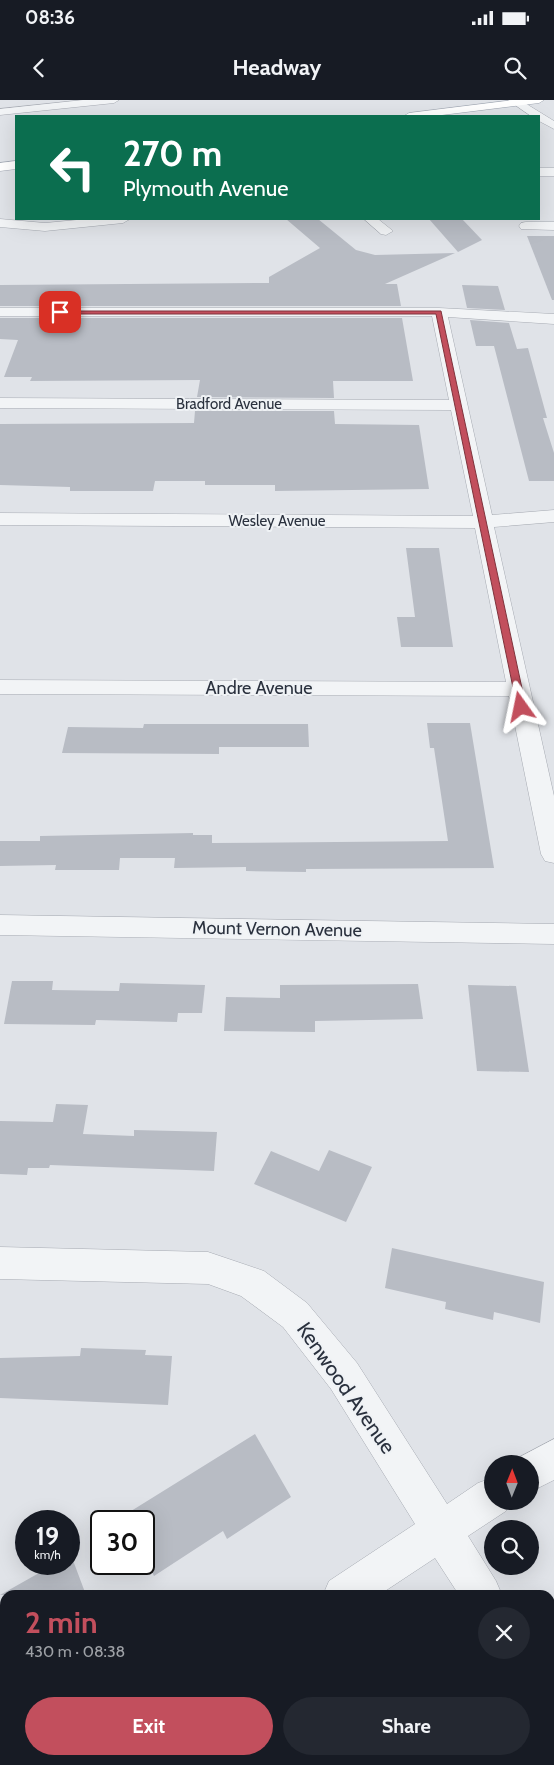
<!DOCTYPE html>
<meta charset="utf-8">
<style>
:root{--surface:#171b24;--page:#242831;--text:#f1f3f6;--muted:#9ea1a6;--accent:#c24f5d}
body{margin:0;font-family:Cabin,sans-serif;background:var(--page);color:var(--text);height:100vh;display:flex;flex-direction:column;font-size:19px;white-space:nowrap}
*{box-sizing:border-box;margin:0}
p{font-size:16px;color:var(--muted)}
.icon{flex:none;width:28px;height:28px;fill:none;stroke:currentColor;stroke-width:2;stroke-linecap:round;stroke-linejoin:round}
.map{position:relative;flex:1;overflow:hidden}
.sheet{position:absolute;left:0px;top:1490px;width:555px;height:175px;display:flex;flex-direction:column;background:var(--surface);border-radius:15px 15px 0 0;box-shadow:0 5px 20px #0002}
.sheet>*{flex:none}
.top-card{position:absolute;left:15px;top:15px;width:525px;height:105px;border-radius:0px;box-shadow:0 5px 20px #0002;background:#0b6e4f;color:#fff;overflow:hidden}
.needle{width:32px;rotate:1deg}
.fabs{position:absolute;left:484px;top:1355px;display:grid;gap:10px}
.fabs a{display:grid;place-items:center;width:55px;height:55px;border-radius:50%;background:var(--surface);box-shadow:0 5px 20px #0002;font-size:25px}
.speed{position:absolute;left:15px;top:1410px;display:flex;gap:10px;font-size:25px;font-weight:700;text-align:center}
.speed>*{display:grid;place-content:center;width:65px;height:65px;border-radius:50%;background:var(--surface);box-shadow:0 5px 20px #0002;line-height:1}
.speed small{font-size:12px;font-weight:400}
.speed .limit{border:2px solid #111;border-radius:8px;background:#fff;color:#111}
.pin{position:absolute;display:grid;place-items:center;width:42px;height:42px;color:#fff;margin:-21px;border-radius:10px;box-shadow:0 2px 8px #0006}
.me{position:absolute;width:55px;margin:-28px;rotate:348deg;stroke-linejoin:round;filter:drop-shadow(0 0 4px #0008)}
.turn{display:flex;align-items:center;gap:18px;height:105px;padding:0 25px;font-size:22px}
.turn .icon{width:65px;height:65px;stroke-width:2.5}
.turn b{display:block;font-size:35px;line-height:42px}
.round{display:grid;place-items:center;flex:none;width:52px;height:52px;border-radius:26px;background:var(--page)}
.headline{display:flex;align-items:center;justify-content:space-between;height:85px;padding:0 25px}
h1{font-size:30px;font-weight:700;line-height:38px;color:var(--accent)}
.primary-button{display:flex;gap:10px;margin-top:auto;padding:10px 25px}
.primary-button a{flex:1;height:58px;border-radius:30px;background:var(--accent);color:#fff;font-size:20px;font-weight:700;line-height:58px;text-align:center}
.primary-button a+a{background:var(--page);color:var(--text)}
.status{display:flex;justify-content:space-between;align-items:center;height:35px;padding:0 25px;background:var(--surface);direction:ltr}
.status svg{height:14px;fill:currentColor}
header{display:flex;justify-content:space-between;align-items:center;height:65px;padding:0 25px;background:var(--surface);font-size:22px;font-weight:700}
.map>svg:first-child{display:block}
</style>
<div class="status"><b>08:36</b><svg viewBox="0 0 49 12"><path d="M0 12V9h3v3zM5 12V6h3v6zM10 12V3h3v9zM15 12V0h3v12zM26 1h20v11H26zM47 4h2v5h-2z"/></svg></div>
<header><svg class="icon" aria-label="back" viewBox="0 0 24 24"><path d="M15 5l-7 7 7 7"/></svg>Headway<svg class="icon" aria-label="search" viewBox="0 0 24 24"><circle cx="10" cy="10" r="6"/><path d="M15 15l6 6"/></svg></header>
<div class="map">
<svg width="554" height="1665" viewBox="0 0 554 1665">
<rect width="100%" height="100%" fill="#e0e3e8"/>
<g fill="#b8bcc4">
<polygon points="286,119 318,119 356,150 375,155 455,153 385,184 397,184 401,206 0,206 0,185 269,183 269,177 320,148"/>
<polygon points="429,119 462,119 482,140 458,152"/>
<polygon points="527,136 554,136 554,200 552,200"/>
<polygon points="462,185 498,186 505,210 467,208"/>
<polygon points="0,218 402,218 413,281 333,281 334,298 197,297 200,280 30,281 32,277 4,277 18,240 0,239"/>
<polygon points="470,220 509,223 517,249 528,248 547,318 543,318 554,353 554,381 529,381 494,246 476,246"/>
<polygon points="195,311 334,311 335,324 419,325 429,389 275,391 275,385 205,385 205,381 155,381 153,391 70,391 70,387 0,385 0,324 194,323"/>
<polygon points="406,448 439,448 453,547 401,547 397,517 415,517"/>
<polygon points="427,623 470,623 494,768 306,769 306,772 246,771 246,767 174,768 175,758 120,758 119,770 55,770 56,765 0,766 0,741 40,741 40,736 193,733 193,735 212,735 212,743 448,741 434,648 430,648"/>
<polygon points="144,624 308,624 309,647 219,647 219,654 62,653 68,627 143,628"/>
<polygon points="12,881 53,881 52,890 119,891 120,883 205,885 202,913 178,913 177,922 96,920 95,925 4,924"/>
<polygon points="418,884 423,919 315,921 315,932 224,931 226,897 280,898 280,885"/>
<polygon points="468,885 516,886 529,972 477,971"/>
<polygon points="56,1004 88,1005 83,1034 134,1036 134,1030 217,1032 214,1071 50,1065 49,1068 28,1068 27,1075 0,1074 0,1021 53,1022"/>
<polygon points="329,1050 372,1067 346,1122 254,1084 271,1051 319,1071"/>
<polygon points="392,1148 544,1182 540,1223 494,1212 493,1220 445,1209 446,1202 385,1188"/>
<polygon points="81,1248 146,1250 145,1255 172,1256 168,1305 0,1298 0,1258 80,1256"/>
<polygon points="255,1334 291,1397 227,1439 223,1431 154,1476 144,1455 144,1421 115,1421"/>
<polygon points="71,1455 86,1495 0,1495 55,1464 69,1464"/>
</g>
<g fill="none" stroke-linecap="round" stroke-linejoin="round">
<defs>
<g id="minor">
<polygon points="83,0 119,0 114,3 0,15 0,9"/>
<polygon points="508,0 520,0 554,21 554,29 539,21 539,16 531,16"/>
<rect x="539" y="68" width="15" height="8"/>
<polygon points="0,119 45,123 87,119 130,119 123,123 45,131 0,127"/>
<polygon points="364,119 378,119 393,131 386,135 381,134"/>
<polygon points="526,122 554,122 554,130 521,129 519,126 521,123"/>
<polygon points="0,208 439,208 554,214 554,224 448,217 492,415 554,410 554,422 494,427 554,696 554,763 545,761 541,754 509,596 0,594 0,580 506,582 475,428 0,425 0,413 473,416 451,310 0,308 0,298 449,300 432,216 0,216"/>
<polygon points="0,815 554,824 554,844 0,835"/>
<polygon points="0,1147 208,1152 264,1171 307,1203 357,1263 447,1404 478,1383 492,1378 492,1401 510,1401 506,1411 468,1436 496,1481 502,1495 459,1495 435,1458 379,1495 323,1495 329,1481 415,1424 331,1289 283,1227 241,1196 208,1184 0,1179"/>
<polygon points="554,1339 554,1380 530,1392 530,1364 515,1364 516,1359"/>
<polygon points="550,1585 554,1587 554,1635 550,1633"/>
<polygon points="64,1660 114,1660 112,1665 62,1665"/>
</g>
<g id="major">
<polygon points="513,0 544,0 539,3 434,16 404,16 409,13"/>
<polygon points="16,61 16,69 0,71 0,63"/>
</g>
</defs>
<use href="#minor" stroke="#a6aab2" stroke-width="1"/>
<use href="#major" stroke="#a0a7b2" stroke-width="1"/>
<use href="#minor" fill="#f2f4f6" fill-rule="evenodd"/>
<use href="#major" fill="#fff" fill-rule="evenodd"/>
</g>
<polygon fill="#c24f5d" stroke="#7e333c" points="58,211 441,211 526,607 525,609 517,607 436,214 60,214"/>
<g text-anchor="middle" stroke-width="4" stroke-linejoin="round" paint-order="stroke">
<g font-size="15" fill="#2a313e" stroke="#eff2f5">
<text x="229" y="309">Bradford Avenue</text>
<text x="277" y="426">Wesley Avenue</text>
</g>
<g font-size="18" fill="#2a313e" stroke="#eff2f5">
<text x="259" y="594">Andre Avenue</text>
<text transform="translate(277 829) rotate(1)" y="6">Mount Vernon Avenue</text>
</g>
<g font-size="21" fill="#2a313e" stroke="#eff2f5">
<text transform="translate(346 1288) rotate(55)" y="7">Kenwood Avenue</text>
</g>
</g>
</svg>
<div class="fabs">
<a><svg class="needle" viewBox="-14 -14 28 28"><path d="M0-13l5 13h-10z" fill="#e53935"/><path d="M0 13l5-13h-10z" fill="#9ea1a6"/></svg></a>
<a><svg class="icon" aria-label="search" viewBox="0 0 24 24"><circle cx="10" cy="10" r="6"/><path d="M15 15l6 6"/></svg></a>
</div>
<div class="speed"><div>19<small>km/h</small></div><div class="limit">30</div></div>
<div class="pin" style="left:60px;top:212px;background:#d93025"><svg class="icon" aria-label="arrive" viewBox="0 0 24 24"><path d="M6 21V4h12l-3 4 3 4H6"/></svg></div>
<svg class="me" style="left:521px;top:607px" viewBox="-20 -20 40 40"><path d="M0-17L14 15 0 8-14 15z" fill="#c24f5d" stroke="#fff" stroke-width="4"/></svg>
<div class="top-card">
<div class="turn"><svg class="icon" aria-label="left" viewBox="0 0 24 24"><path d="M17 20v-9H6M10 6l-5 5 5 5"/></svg><div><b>270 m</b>Plymouth Avenue</div></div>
</div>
<section class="sheet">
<div class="headline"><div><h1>2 min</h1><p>430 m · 08:38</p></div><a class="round"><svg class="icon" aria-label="close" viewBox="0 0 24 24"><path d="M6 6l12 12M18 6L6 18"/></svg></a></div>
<div class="primary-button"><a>Exit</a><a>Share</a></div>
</section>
</div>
